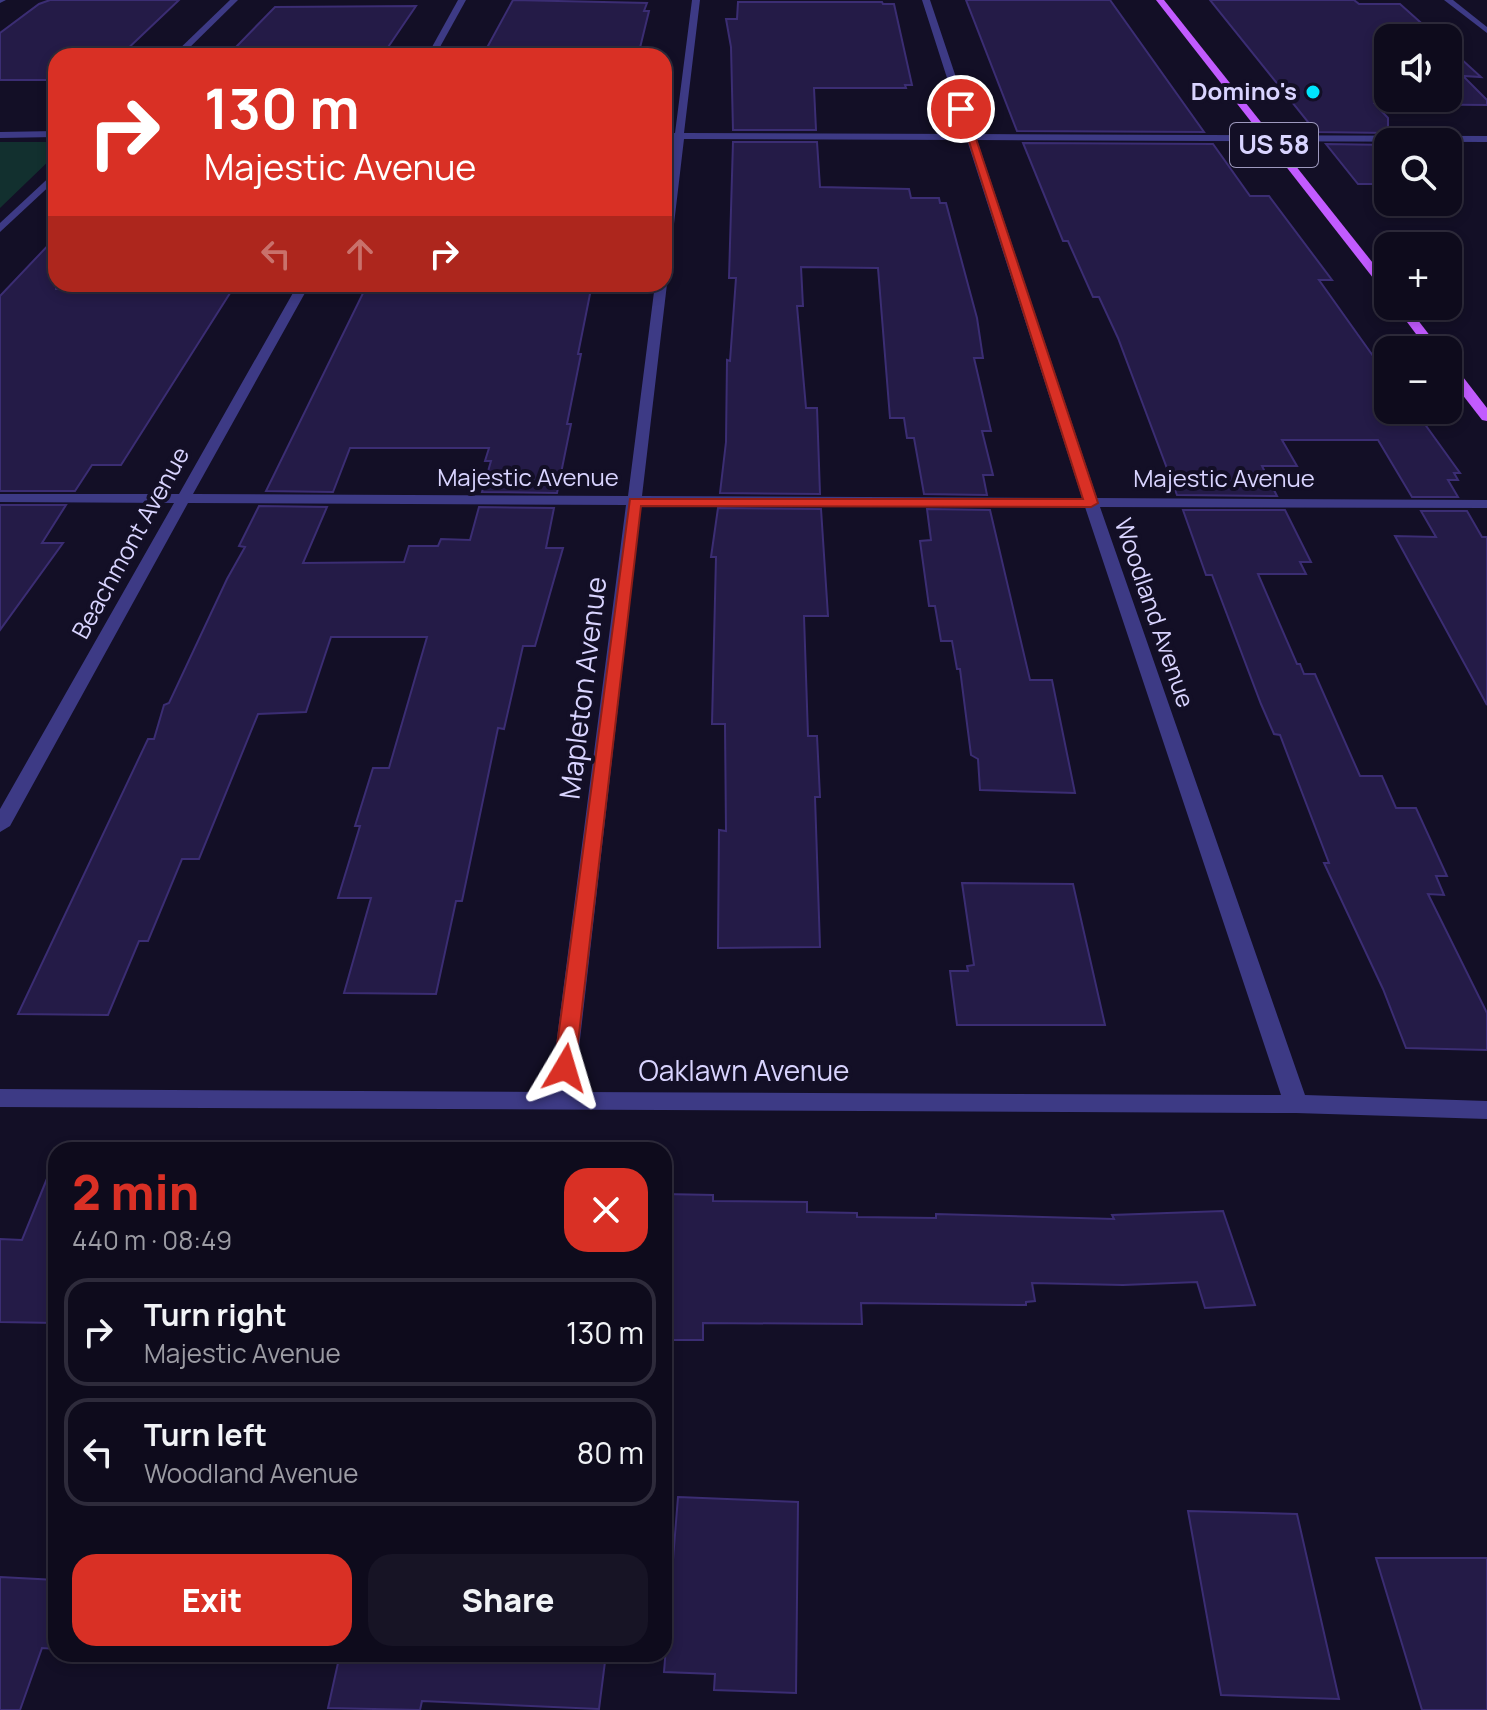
<!DOCTYPE html>
<meta charset="utf-8">
<style>
:root{--surface:#0e0b1c;--page:#171425;--text:#f1f3f6;--muted:#9b9ba3;--line:#2e2b3b;--accent:#d93025}
body{margin:0;font-family:Manrope,sans-serif;background:var(--page);color:var(--text);height:100vh;display:flex;flex-direction:column;font-size:30px;white-space:nowrap}
*{box-sizing:border-box;margin:0}
p{font-size:26px;color:var(--muted)}
.icon{flex:none;width:44px;height:44px;fill:none;stroke:currentColor;stroke-width:2;stroke-linecap:round;stroke-linejoin:round}
.map{position:relative;flex:1;overflow:hidden}
.drawer{position:absolute;left:48px;top:1142px;width:624px;height:520px;display:flex;flex-direction:column;background:var(--surface);border-radius:24px;box-shadow:0 4px 12px #0003,0 0 0 2px var(--line)}
.drawer>*{flex:none}
.guide{position:absolute;left:48px;top:48px;width:624px;height:244px;border-radius:24px;box-shadow:0 4px 12px #0003,0 0 0 2px var(--line);background:#d93025;color:#fff;overflow:hidden}
.fabs{position:absolute;left:1374px;top:24px;display:grid;gap:16px}
.fabs a{display:grid;place-items:center;width:88px;height:88px;border-radius:16px;background:var(--surface);box-shadow:0 4px 12px #0003,0 0 0 2px var(--line);font-size:40px}
.pin{position:absolute;display:grid;place-items:center;width:68px;height:68px;color:#fff;margin:-34px;border:4px solid #fff;border-radius:50%;box-shadow:0 2px 8px #0007}
.me{position:absolute;width:88px;margin:-44px;rotate:7deg;stroke-linejoin:round;filter:drop-shadow(0 0 6px #0008)}
.turn{display:flex;align-items:center;gap:28px;height:168px;padding:0 24px;font-size:36px}
.turn .icon{width:104px;height:104px;stroke-width:2.5}
.turn b{display:block;font-size:56px;line-height:68px}
.lanes{display:flex;align-items:center;height:76px;padding:0 24px;background:#0003;justify-content:center;gap:40px;direction:ltr}
.lanes .off{opacity:.35}
.round{display:grid;place-items:center;flex:none;width:84px;height:84px;border-radius:24px;background:var(--page)}
.overview{display:flex;align-items:center;justify-content:space-between;height:136px;padding:0 24px}
h1{font-size:48px;font-weight:800;line-height:60px;color:var(--accent)}
.cta{display:flex;gap:16px;margin-top:auto;padding:16px 24px}
.cta a{flex:1;height:92px;border-radius:24px;background:var(--accent);color:#fff;font-size:32px;font-weight:800;line-height:92px;text-align:center}
.cta a+a{background:var(--page);color:var(--text)}
ul{padding:0;list-style:none}
li{display:flex;align-items:center;gap:24px;height:108px;margin:0 16px 12px;padding:0 8px;border:4px solid var(--line);border-radius:24px}
li div{flex:1}
li b{display:block;font-size:30px}
li em{font-style:normal}
.map>svg:first-child{display:block}
</style>
<div class="map">
<svg width="1487" height="1710" viewBox="0 0 1487 1710">
<rect width="100%" height="100%" fill="#130f26"/>
<polygon fill="#12302f" points="0,142 56,142 56,154 0,208"/>
<g fill="#241b47" stroke="#3b2d73" stroke-width="2">
<polygon points="50,0 179,0 120,56 56,56 56,80 0,80 0,33 39,4"/>
<polygon points="513,0 647,3 644,11 649,11 638,56 483,55"/>
<polygon points="966,0 1110,0 1204,132 1017,131"/>
<polygon points="1210,0 1354,0 1359,4 1400,4 1438,38 1388,38 1388,98 1448,98 1448,47 1481,77 1463,76 1487,100 1487,105 1375,104 1388,118 1388,133 1316,132"/>
<polygon points="738,2 882,2 883,4 894,4 912,85 905,85 906,88 814,88 816,130 733,130 731,47 726,19 737,19"/>
<polygon points="416,6 382,56 241,56 247,48 235,48 275,7"/>
<polygon points="733,142 817,142 820,187 909,189 911,198 939,198 940,203 946,203 977,318 983,358 974,358 991,431 982,431 993,475 983,475 987,495 924,494 914,438 907,438 904,418 890,418 878,268 801,267 803,306 797,306 806,408 817,408 820,494 720,493 726,442 727,360 730,361 736,278 729,278"/>
<polygon points="1023,143 1213,144 1250,196 1269,196 1332,280 1319,280 1388,377 1388,418 1412,418 1416,423 1424,423 1460,473 1454,473 1458,480 1448,480 1458,497 1412,497 1378,440 1282,440 1297,466 1262,466 1277,496 1177,495 1118,338 1099,297 1093,297 1068,241 1063,241"/>
<polygon points="1326,144 1388,145 1388,184 1358,184"/>
<polygon points="56,237 56,289 232,290 121,465 92,465 75,491 0,491 0,296"/>
<polygon points="592,284 578,354 581,354 567,424 571,424 557,493 482,492 491,461 485,461 489,448 350,448 333,492 266,491 367,285"/>
<polygon points="0,505 66,505 42,543 63,543 0,630"/>
<polygon points="259,506 327,507 303,563 404,562 409,546 438,546 441,539 470,540 479,507 554,508 546,548 563,548 535,646 523,646 504,729 498,728 462,901 456,901 436,994 344,993 371,898 338,898 360,826 355,826 373,768 389,768 427,637 331,637 306,712 258,714 199,859 182,859 148,941 139,941 108,1015 18,1014 148,739 154,739 164,705 169,703 227,579 245,547 239,546"/>
<polygon points="718,508 821,509 828,616 804,616 808,736 817,736 820,797 815,797 820,947 718,948 719,830 726,831 725,724 712,724 716,557 711,557"/>
<polygon points="927,509 990,510 1030,680 1052,680 1075,793 980,790 978,759 971,755 960,669 957,669 952,641 941,641 935,606 929,606 920,541 931,540"/>
<polygon points="1183,510 1285,510 1311,562 1300,562 1306,574 1258,574 1297,664 1300,664 1304,674 1315,674 1360,776 1382,776 1396,808 1416,808 1447,876 1436,876 1444,895 1428,894 1487,1013 1487,1050 1406,1048 1383,989 1324,863 1329,863 1280,735 1274,734 1261,704 1212,575 1206,575"/>
<polygon points="1421,511 1467,511 1482,537 1487,537 1487,705 1395,536 1436,537"/>
<polygon points="962,883 1073,884 1105,1025 957,1025 950,971 968,971 967,966 974,965"/>
<polygon points="55,1159 56,1323 0,1322 0,1239 22,1240"/>
<polygon points="664,1194 713,1195 713,1201 807,1202 807,1212 857,1213 857,1217 936,1218 936,1214 1114,1219 1112,1215 1223,1211 1255,1305 1205,1308 1197,1282 1123,1285 1032,1283 1035,1301 1026,1302 1026,1305 861,1303 862,1324 703,1323 703,1340 664,1340"/>
<polygon points="678,1497 798,1502 796,1693 714,1690 715,1674 664,1672"/>
<polygon points="1188,1511 1297,1514 1339,1699 1221,1695"/>
<polygon points="1376,1558 1487,1558 1487,1710 1422,1710"/>
<polygon points="0,1577 56,1580 56,1649 42,1648 20,1710 0,1710"/>
<polygon points="340,1654 606,1654 599,1709 422,1701 420,1710 328,1708"/>
</g>
<g fill="none" stroke-linecap="round" stroke-linejoin="round">
<g fill="#3d3a85" fill-rule="evenodd">
<polygon points="0,0 6,0 0,3"/>
<polygon points="230,0 238,0 181,56 172,56"/>
<polygon points="458,0 466,0 435,56 427,56"/>
<path d="M692,0H700L684,133L965,134L922,0H930L975,134L1487,136V142L977,140L1097,498L1487,500V508L1100,507L1305,1095L1487,1101V1119L1296,1113L0,1107V1089L550,1092L626,505L188,503L10,826L0,832V809L174,503L0,502V494H179L298,284H310L193,494L628,496L655,284H664V281L667,284L642,496L1082,498L967,140L684,139L670,258L664,261V215L674,139H664V133H675ZM641,505L1085,507L1281,1095L574,1092Z"/>
<polygon points="1444,0 1453,0 1487,27 1487,33"/>
<polygon points="56,131 56,137 0,138 0,132"/>
<polygon points="56,171 56,180 0,232 0,223"/>
</g>
<g fill="#c25bff" fill-rule="evenodd">
<polygon points="1156,0 1164,0 1388,282 1388,294 1384,292"/>
<polygon points="1395,306 1407,306 1441,350 1428,350"/>
<polygon points="1448,363 1453,364 1487,408 1487,421 1482,420 1448,376"/>
</g>
</g>
<polygon fill="#d93025" stroke="#8d1f18" stroke-width="2" points="958,107 966,109 1098,503 1091,507 641,506 575,1068 572,1074 557,1074 554,1068 630,499 1083,499"/>
<circle fill="#00e5ff" stroke="#130f26" stroke-width="3" cx="1313" cy="92" r="8"/>
<g text-anchor="middle" stroke-width="8" stroke-linejoin="round" paint-order="stroke">
<g font-size="24" font-weight="bold" fill="#d9d4ff" stroke="#130f26" text-anchor="end">
<text x="1297" y="100">Domino's</text>
</g>
<g font-size="24" fill="#d9d4ff" stroke="#130f26">
<text x="528" y="486">Majestic Avenue</text>
<text x="1224" y="487">Majestic Avenue</text>
<text transform="translate(131 543) rotate(-61)" y="8">Beachmont Avenue</text>
<text transform="translate(1154 613) rotate(71)" y="8">Woodland Avenue</text>
</g>
<rect fill="#130f26" stroke="#9e99be" stroke-width="2" x="1230" y="123" width="88" height="44" rx="6"/>
<g font-size="26" font-weight="bold" fill="#d9d4ff">
<text x="1274" y="154">US 58</text>
</g>
<g font-size="28" fill="#d9d4ff" stroke="#130f26">
<text transform="translate(583 688) rotate(-83)" y="10">Mapleton Avenue</text>
<text x="744" y="1081">Oaklawn Avenue</text>
</g>
</g>
</svg>
<div class="fabs">
<a><svg class="icon" aria-label="sound" viewBox="0 0 24 24"><path d="M4 9h4l5-4v14l-5-4H4zM17 9q2 3 0 6"/></svg></a>
<a><svg class="icon" aria-label="search" viewBox="0 0 24 24"><circle cx="10" cy="10" r="6"/><path d="M15 15l6 6"/></svg></a>
<a>+</a>
<a>−</a>
</div>
<div class="pin" style="left:961px;top:109px;background:#d93025"><svg class="icon" aria-label="arrive" viewBox="0 0 24 24"><path d="M6 21V4h12l-3 4 3 4H6"/></svg></div>
<svg class="me" style="left:565px;top:1068px" viewBox="-20 -20 40 40"><path d="M0-17L14 15 0 8-14 15z" fill="#d93025" stroke="#fff" stroke-width="4"/></svg>
<div class="guide">
<div class="turn"><svg class="icon" aria-label="right" viewBox="0 0 24 24"><path d="M7 20v-9h11M14 6l5 5-5 5"/></svg><div><b>130 m</b>Majestic Avenue</div></div>
<div class="lanes"><svg class="icon off" aria-label="left" viewBox="0 0 24 24"><path d="M17 20v-9H6M10 6l-5 5 5 5"/></svg><svg class="icon off" aria-label="ahead" viewBox="0 0 24 24"><path d="M12 20V5M6 11l6-6 6 6"/></svg><svg class="icon" aria-label="right" viewBox="0 0 24 24"><path d="M7 20v-9h11M14 6l5 5-5 5"/></svg></div>
</div>
<section class="drawer">
<div class="overview"><div><h1>2 min</h1><p>440 m · 08:49</p></div><a class="round" style="background:#d93025;color:#fff"><svg class="icon" aria-label="close" viewBox="0 0 24 24"><path d="M6 6l12 12M18 6L6 18"/></svg></a></div>
<ul>
<li><svg class="icon" aria-label="right" viewBox="0 0 24 24"><path d="M7 20v-9h11M14 6l5 5-5 5"/></svg><div><b>Turn right</b><p>Majestic Avenue</p></div><em>130 m</em></li>
<li><svg class="icon" aria-label="left" viewBox="0 0 24 24"><path d="M17 20v-9H6M10 6l-5 5 5 5"/></svg><div><b>Turn left</b><p>Woodland Avenue</p></div><em>80 m</em></li>
</ul>
<div class="cta"><a>Exit</a><a>Share</a></div>
</section>
</div>
